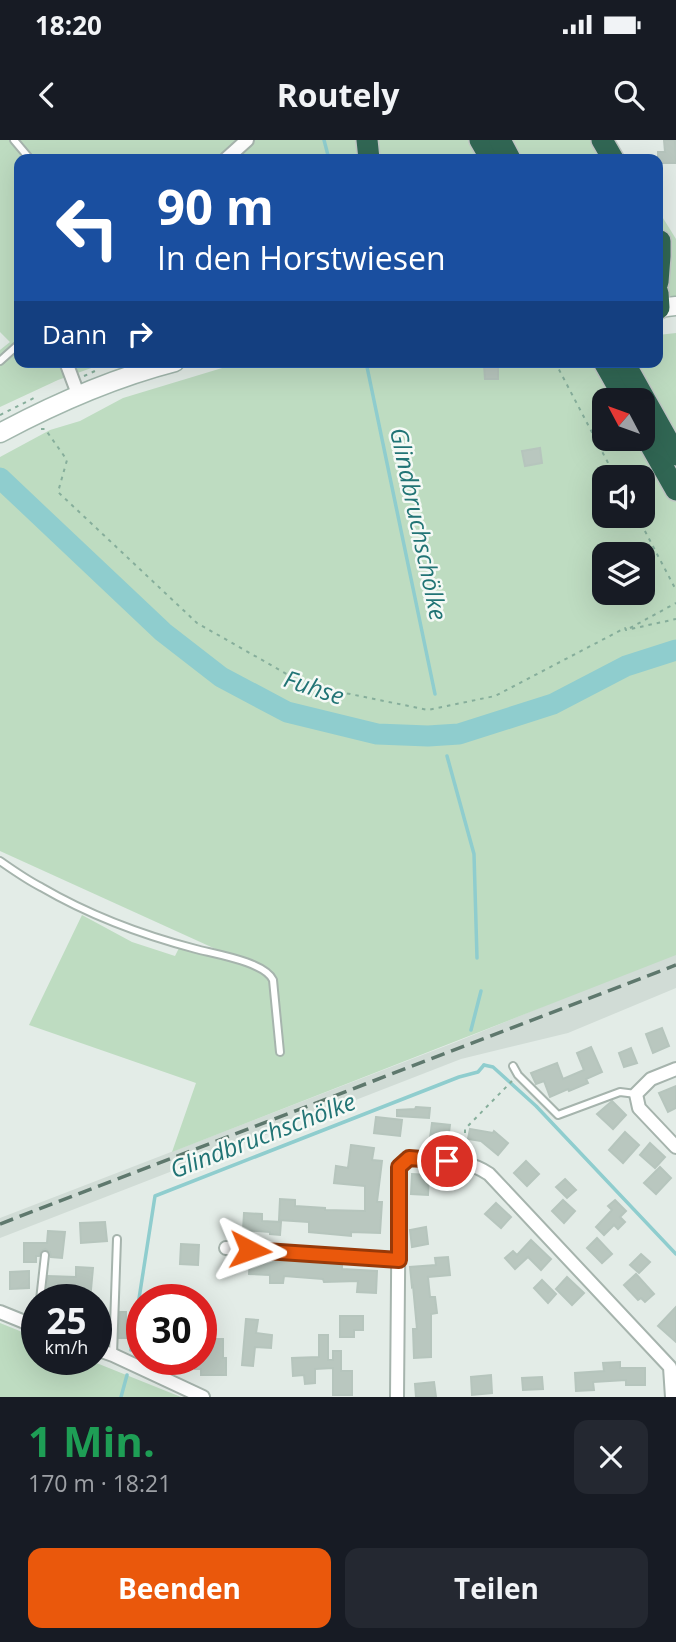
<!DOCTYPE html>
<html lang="de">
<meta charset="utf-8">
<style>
:root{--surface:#171b24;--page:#242831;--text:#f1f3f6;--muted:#9ea1a6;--accent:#ea580c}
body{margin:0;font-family:"Open Sans",sans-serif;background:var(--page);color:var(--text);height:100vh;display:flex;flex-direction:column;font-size:26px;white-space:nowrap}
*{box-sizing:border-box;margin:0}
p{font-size:23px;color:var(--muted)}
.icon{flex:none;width:38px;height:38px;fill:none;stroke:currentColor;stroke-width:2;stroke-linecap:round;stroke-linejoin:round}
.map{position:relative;height:1257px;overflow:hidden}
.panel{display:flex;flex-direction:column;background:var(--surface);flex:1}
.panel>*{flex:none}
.banner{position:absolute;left:14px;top:14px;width:649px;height:214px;border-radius:14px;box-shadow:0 7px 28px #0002;background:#1a4fa0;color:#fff;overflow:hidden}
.needle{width:46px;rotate:311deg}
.buttons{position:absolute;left:592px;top:248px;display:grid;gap:14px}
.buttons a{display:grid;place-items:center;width:63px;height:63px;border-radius:14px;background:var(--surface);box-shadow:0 7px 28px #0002;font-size:35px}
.speed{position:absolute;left:21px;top:1144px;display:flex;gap:14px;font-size:35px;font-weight:700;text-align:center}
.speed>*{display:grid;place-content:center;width:91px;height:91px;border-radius:50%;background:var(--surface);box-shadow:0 7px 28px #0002;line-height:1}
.speed small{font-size:18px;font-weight:400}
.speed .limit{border:10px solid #d22;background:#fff;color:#111}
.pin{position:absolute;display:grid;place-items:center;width:60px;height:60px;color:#fff;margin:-30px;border:4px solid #fff;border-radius:50%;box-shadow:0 2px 7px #0007}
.me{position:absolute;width:77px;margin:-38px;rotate:94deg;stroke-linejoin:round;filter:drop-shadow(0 0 5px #0008)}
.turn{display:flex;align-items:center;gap:24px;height:147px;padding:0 28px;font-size:32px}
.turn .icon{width:91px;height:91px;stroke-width:2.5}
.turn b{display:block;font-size:49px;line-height:60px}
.then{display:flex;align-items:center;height:66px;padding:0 28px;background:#0003;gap:14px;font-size:26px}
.round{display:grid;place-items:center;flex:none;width:74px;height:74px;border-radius:14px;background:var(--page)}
.headline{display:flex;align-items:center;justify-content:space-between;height:119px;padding:0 28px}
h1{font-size:42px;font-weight:700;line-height:52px;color:#1e9e55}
.primary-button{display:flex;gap:14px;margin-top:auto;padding:14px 28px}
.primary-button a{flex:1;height:80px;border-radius:14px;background:var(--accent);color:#fff;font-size:28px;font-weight:700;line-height:80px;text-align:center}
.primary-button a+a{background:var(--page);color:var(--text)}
.status{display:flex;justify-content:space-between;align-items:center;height:49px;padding:0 35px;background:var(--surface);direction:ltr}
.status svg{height:19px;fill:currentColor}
header{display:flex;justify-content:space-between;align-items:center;height:91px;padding:0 28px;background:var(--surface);font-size:32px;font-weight:700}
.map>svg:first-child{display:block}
</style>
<div class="status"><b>18:20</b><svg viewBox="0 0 49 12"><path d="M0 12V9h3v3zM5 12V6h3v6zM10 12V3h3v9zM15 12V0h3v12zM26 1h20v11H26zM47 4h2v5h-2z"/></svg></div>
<header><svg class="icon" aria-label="back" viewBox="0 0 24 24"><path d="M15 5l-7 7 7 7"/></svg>Routely<svg class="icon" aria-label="search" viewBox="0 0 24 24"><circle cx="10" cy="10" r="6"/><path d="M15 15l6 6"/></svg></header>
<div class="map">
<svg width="676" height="1257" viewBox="0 0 676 1257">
<rect width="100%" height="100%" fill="#e3ece7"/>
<polygon fill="#d1dcd6" points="676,812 676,848 568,893 461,919 0,1098 0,1078 456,902"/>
<g fill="#bedcc1" fill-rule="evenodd">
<polygon points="0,0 615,0 627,19 19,19 19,222 108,222 58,240 0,267 0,210 10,202 0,192"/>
<polygon points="658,70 676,99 676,169 658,171"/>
<path d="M676,193V815L172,1012L196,943L29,885L82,775L132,802L175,816L179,808L253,826L0,711V317L50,290L80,281L123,258L242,222H658V195ZM604,261H642V299H604ZM604,338H642V376H604ZM604,415H642V453H604Z"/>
<polygon points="0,1183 37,1198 37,1220 89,1220 181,1257 0,1257"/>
</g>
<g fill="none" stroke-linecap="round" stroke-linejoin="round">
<g stroke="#8fcdce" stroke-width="3.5">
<polyline points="324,0 329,19"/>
<polyline points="366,222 435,554"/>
<polyline points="447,616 474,714 477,818"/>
<polyline points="471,890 481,851"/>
<polyline points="484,925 493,927 536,966 676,1114"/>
<polyline points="131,1210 155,1056 459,937 478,932 484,925"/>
<polyline points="121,1257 127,1235"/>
</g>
<polyline stroke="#8fcdce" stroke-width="21" points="0,338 163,492 221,537 287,572 377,594 428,596 459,594 553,564 626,526 676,510"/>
</g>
<g fill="#b9c7bf" stroke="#b6c5bd" stroke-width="2">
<polygon points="664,0 675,0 676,23 658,23 658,12 665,12"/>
<polygon points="498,224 498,239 485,239 484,225"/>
<polygon points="540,308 542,323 525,326 522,311"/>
<polygon points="662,888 669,906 653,913 646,894"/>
<polygon points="591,907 602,932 586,939 588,943 569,951 568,949 550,957 544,941 536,944 531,933 557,923 563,939 584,930 577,913"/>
<polygon points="631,908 637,923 624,927 619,913"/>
<polygon points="676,946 676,968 668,972 659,953"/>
<polygon points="612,961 626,975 613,989 597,974"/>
<polygon points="416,967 430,968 429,978 397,976 397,970 415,969"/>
<polygon points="376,977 402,980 400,996 374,993"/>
<polygon points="432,983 450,985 448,1000 430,998"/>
<polygon points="470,989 493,993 494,991 508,1003 498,1015 481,1001 468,999"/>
<polygon points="625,992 639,1005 623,1023 609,1010"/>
<polygon points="650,1003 665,1017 655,1028 640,1015"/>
<polygon points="351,1005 374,1008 372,1020 382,1021 377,1062 382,1062 380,1093 351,1092 351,1096 309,1092 309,1082 279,1080 280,1059 295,1060 295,1066 325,1068 325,1070 365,1071 365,1046 334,1043 336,1026 348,1028"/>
<polygon points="526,1021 539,1034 527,1046 514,1033"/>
<polygon points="660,1027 671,1038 656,1054 644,1043"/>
<polygon points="412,1034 429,1035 428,1055 411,1054"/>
<polygon points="565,1039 576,1050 567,1058 556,1047"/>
<polygon points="563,1060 575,1071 564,1083 552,1071"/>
<polygon points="615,1060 626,1071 620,1077 625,1082 618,1089 614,1085 604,1095 596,1087 612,1070 608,1066"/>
<polygon points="496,1063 511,1077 501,1088 485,1074"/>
<polygon points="244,1073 262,1074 262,1081 281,1082 280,1095 270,1094 270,1092 243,1090"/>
<polygon points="105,1082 107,1101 81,1103 80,1083"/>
<polygon points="426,1087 428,1104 412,1107 410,1090"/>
<polygon points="48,1091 65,1092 62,1118 51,1117 50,1112 45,1109 41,1111 39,1116 36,1116 36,1122 24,1122 24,1103 47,1103"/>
<polygon points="597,1098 612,1114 602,1123 587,1108"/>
<polygon points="531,1100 551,1119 541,1130 528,1117 515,1129 505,1118 513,1111 517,1115"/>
<polygon points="181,1104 199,1105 198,1125 180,1124"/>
<polygon points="641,1114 650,1122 639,1133 630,1125"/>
<polygon points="448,1117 450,1135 428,1137 430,1157 435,1157 437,1173 431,1174 431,1217 414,1218 413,1189 417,1189 413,1146 412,1147 410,1127 436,1125 435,1118"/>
<polygon points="250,1118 342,1125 342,1129 377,1131 376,1153 357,1152 358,1141 324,1142 323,1139 284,1136 283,1143 270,1143 270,1135 249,1134"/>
<polygon points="76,1127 93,1128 90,1160 81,1160 81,1152 61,1151 61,1160 46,1160 48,1136 76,1137"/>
<polygon points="29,1131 29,1148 10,1149 10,1132"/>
<polygon points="636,1134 654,1154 645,1162 641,1158 638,1160 624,1145"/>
<polygon points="567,1137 584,1153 572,1165 556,1149"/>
<polygon points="542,1140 556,1154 548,1163 534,1148"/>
<polygon points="676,1167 676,1202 658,1186"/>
<polygon points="120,1172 126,1172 126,1198 119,1198"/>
<polygon points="340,1176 363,1176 363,1190 354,1190 354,1197 340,1197"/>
<polygon points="246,1179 258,1180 256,1193 272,1195 271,1208 255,1207 253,1226 242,1225"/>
<polygon points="319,1195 328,1195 328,1220 333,1220 333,1211 341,1211 341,1231 352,1231 352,1255 333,1255 333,1228 315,1229 315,1243 305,1244 304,1235 293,1236 292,1218 319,1217"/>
<polygon points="201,1199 223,1199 223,1218 226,1218 226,1235 201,1235 201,1229 195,1229 195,1220 201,1220"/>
<polygon points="620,1222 620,1228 645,1228 645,1245 626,1245 626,1240 593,1242 594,1250 576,1251 575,1233 604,1231 603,1223"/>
<polygon points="491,1235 492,1253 472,1255 471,1237"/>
<polygon points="542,1237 543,1249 523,1250 522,1238"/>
<polygon points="434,1242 436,1257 416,1257 415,1244"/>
</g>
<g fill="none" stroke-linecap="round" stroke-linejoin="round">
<defs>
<g id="lane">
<polyline points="14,0 30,19"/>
<polyline points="0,221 19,204"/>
<path d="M0,721C13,730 27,740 41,747C89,775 142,795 196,809C215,814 265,822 273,840L280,912"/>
<polyline points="513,926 518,935 558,975 620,952 636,954"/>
<polyline points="40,1160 45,1115"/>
<polyline points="113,1215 117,1099"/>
</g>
<g id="street">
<polyline points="226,19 247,0"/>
<polyline points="66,222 78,254"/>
<polyline points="676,929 651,939 636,954 639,968 676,1007"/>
<polyline points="226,1108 399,1120"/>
<polyline points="0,1172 37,1187"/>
<polyline points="96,1209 113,1215 203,1257"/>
<path d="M397,1257L399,1027L409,1018C436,1021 466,1018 489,1034L670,1227L672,1257"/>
</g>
<g id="secondary">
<polyline points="658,168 676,166"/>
<path d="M0,293C56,263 113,238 175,222"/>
</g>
<g id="highway">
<polyline points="367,0 369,19"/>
<polyline points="480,0 491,19"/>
<polyline points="500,0 510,19"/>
<polyline points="602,0 613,19"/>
<polyline points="658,142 660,116 660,101"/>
<polyline points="658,153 659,168"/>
<polyline points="604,222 626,261"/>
<polyline points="624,222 676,315"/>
<polyline points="642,290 676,350"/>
</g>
</defs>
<use href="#lane" stroke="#a6b4ad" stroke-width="10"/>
<use href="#street" stroke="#a6b4ad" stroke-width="16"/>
<use href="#secondary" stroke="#a2b7ad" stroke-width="21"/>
<use href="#highway" stroke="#c2c8c6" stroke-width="24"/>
<g stroke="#86ae9b" stroke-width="2" stroke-dasharray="3.5 5" stroke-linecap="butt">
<polyline points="555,222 616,338"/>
<polyline points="84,236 95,231"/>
<polyline points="0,275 34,258"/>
<polyline points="41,289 45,289 67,320 58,352 197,483 306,545 428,570 495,556 625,488 626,490 676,479"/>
<polyline points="637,376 676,450"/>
<polyline points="630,488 676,463"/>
<polyline points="465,1010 465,989 512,941"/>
</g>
<use href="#lane" stroke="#fff" stroke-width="6"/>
<use href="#street" stroke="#fff" stroke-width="12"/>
<use href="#secondary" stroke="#fff" stroke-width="18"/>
<use href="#highway" stroke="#316754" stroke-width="21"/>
<polyline stroke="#5e786d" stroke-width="3.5" stroke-dasharray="14 7" stroke-linecap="butt" points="0,1084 676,825"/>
</g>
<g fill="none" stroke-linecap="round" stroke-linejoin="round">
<defs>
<polyline id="route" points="250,1110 399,1120 399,1027 409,1018 447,1021"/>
</defs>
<use href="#route" stroke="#983908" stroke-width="18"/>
<use href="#route" stroke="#ea580c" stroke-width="12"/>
</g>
<g text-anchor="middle" stroke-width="5" stroke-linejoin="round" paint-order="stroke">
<g font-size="24" font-style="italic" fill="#217475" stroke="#f4f9f5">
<text transform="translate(418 384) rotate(78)" y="8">Glindbruchschölke</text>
<text transform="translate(314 548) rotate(18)" y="8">Fuhse</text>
<text transform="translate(263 996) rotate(-21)" y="8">Glindbruchschölke</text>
</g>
</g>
</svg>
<div class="buttons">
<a><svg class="needle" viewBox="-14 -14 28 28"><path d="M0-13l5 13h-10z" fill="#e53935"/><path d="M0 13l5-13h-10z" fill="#9ea1a6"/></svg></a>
<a><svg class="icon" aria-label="sound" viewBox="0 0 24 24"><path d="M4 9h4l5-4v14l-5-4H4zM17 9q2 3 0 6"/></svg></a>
<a><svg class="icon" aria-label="layers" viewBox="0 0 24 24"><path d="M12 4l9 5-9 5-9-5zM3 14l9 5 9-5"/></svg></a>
</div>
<div class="speed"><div>25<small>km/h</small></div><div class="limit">30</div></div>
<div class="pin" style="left:447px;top:1021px;background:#d93025"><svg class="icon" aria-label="arrive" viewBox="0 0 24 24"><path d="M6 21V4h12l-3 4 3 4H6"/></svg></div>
<svg class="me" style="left:250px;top:1110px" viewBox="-20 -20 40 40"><path d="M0-17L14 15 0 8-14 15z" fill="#ea580c" stroke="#fff" stroke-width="4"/></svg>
<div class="banner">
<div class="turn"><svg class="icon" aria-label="left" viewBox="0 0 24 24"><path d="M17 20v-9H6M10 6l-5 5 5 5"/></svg><div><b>90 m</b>In den Horstwiesen</div></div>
<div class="then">Dann<svg class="icon" aria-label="right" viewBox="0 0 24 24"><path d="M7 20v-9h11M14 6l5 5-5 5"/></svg></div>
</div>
</div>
<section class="panel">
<div class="headline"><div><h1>1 Min.</h1><p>170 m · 18:21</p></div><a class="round"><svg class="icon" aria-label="close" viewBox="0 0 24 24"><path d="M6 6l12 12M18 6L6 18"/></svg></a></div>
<div class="primary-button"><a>Beenden</a><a>Teilen</a></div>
</section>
